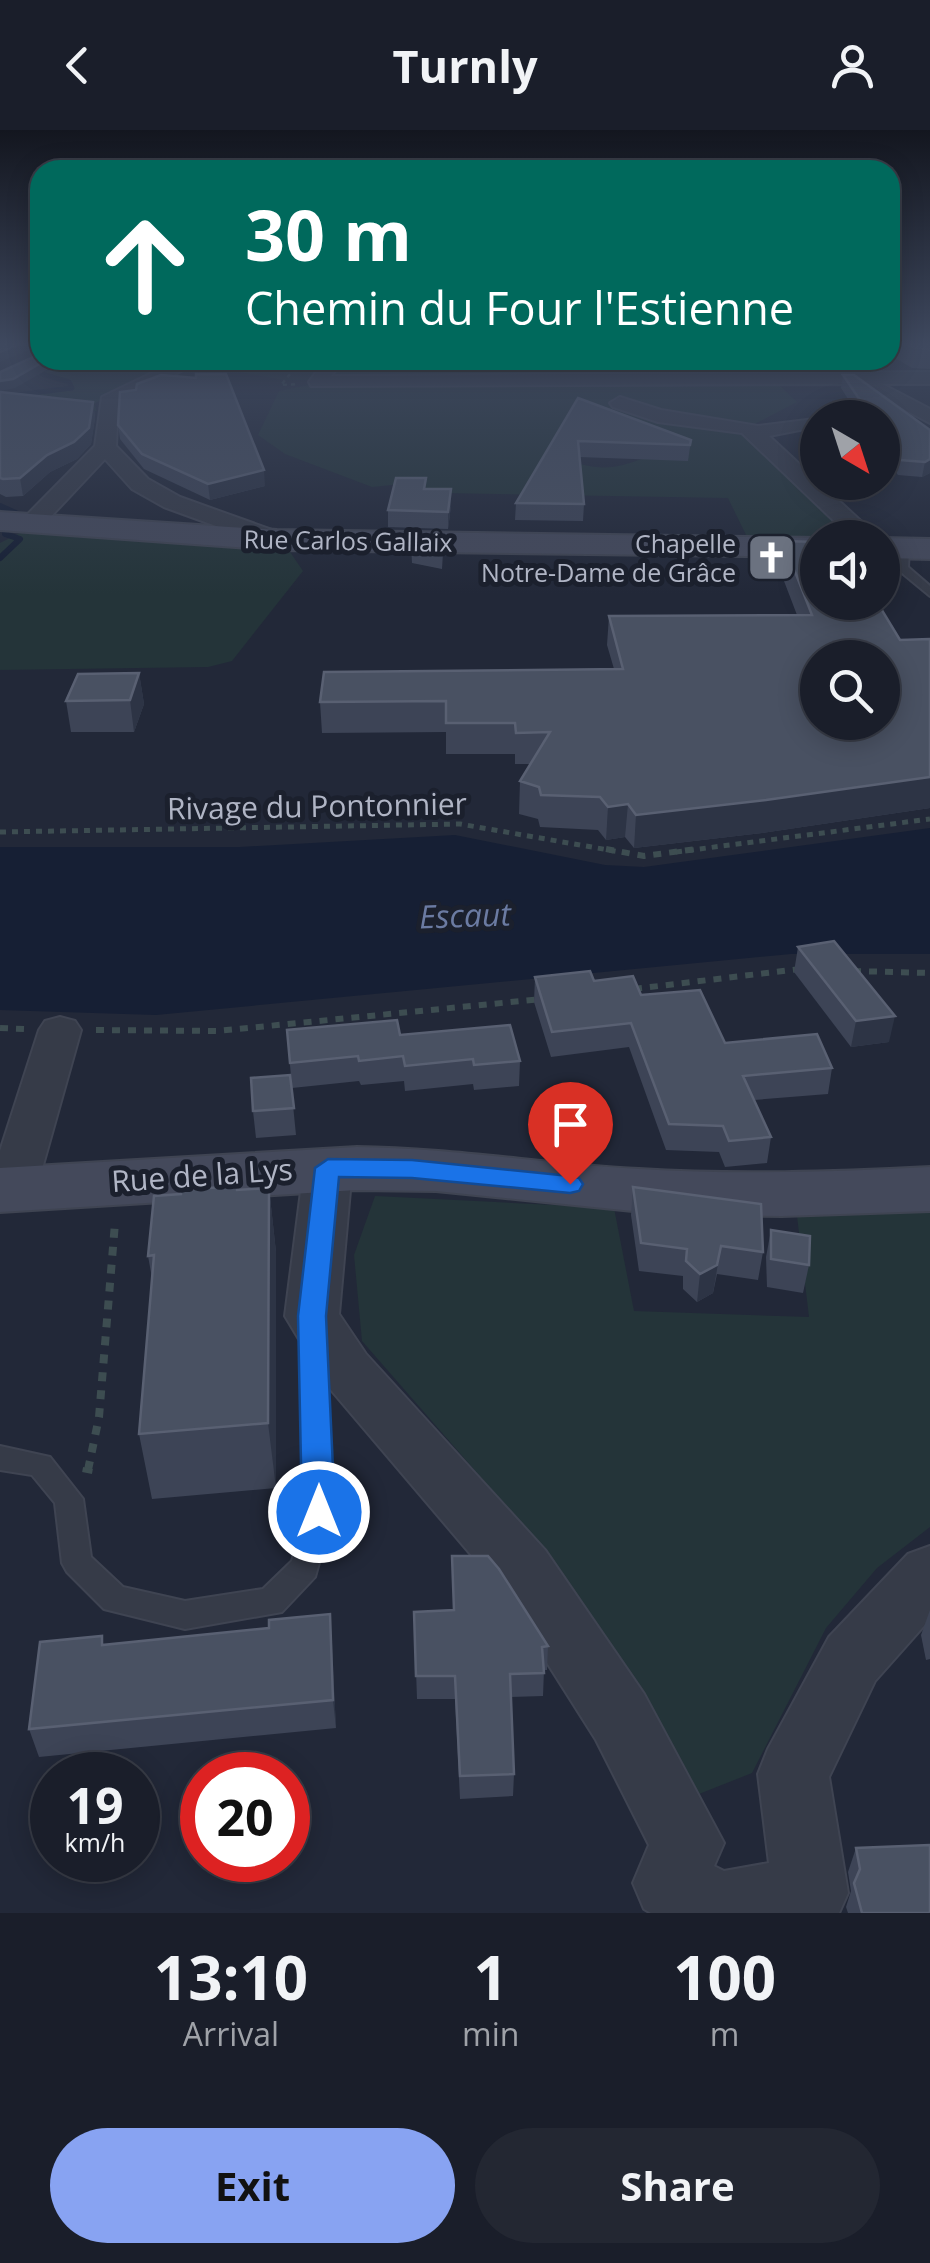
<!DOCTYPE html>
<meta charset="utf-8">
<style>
:root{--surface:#1a1e2a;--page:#232732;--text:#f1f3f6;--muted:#9fa2a8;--line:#383c47;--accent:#88a3f2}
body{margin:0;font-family:"Open Sans",sans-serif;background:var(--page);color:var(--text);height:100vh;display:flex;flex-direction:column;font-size:38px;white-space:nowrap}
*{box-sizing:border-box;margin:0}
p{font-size:32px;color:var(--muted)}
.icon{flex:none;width:55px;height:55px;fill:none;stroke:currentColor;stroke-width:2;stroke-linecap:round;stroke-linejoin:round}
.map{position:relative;height:1783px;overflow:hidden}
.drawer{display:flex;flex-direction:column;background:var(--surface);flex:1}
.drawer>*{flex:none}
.banner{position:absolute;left:30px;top:30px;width:870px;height:210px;border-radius:30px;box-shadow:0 5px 25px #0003,0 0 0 2px var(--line);background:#00695c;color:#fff;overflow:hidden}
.needle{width:65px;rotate:141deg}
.buttons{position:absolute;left:800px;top:270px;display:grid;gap:20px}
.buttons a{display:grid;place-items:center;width:100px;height:100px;border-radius:50%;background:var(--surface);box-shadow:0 5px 25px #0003,0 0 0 2px var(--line);font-size:50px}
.speed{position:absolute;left:30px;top:1622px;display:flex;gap:20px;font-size:50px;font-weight:700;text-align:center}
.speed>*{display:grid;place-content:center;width:130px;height:130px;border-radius:50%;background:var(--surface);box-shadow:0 5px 25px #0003,0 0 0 2px var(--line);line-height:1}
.speed small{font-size:25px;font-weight:400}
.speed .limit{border:15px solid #d22;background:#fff;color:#111}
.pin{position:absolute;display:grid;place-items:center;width:85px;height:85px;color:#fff;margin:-102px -42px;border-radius:50% 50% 50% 0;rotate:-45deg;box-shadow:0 0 10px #0007}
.pin .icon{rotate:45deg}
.me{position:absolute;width:110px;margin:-55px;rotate:0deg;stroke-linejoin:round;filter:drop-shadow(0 0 8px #0008)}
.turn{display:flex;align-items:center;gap:35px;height:210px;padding:0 50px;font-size:45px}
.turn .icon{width:130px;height:130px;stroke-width:2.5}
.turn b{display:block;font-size:70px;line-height:85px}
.eta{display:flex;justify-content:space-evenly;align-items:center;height:170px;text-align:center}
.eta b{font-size:60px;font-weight:700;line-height:70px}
.button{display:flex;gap:20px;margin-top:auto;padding:20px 50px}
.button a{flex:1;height:115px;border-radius:60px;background:var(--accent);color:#111;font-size:40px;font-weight:700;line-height:115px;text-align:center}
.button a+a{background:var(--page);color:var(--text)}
header{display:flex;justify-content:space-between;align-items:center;height:130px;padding:0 50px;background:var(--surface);font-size:45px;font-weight:700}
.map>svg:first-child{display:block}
</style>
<header><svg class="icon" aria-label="back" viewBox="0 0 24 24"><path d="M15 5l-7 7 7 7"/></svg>Turnly<svg class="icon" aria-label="person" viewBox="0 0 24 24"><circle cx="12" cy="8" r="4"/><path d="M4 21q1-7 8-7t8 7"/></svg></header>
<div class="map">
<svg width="930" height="1783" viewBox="0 0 930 1783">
<rect width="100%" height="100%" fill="#222838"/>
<g fill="#243439" fill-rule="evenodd">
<polygon points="40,230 171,230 94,274 97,281 0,277 0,268 56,262 69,255 44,245 15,240"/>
<polygon points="205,230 827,230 771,239 788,247 325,250 283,250 196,234"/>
<path d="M775,251L797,272L749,297L867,407L748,409L728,368L441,363L413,353L372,357L285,324L258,305L279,261L314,254ZM676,315C618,338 608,348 548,322Z"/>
<polygon points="28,399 286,416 303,441 232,531 208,537 0,540 0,413"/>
<polygon points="375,1066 614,1078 634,1181 809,1187 797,1086 930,1079 930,1397 877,1438 826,1498 752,1643 699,1664 525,1398 362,1211 354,1125"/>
</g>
<polygon fill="#161f34" points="930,698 930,824 791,824 156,885 0,880 0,717 240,717 455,705 605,735 644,737"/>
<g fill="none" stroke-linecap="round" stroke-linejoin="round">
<polyline stroke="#161f34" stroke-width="5" points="0,267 72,258 69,252 42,244 43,239 83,230"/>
<g stroke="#161f34" stroke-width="6">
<polyline points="0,376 20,385"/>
<polyline points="0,428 20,409 5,404 5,394"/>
</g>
<defs>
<g id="service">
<polygon points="903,414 909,418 908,437 930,456 930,466 896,438 897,418"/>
<polygon points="313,1200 322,1203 326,1210 333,1383 315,1447 282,1482 185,1499 104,1479 67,1442 62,1433 55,1373 32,1345 0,1340 0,1316 50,1327 83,1369 91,1427 123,1457 185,1471 263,1459 292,1431 305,1383 300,1210 304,1203"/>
</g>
<g id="minor">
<polygon points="179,230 202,230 118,274 116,316 148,349 180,367 286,405 289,410 286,415 268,415 164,377 132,359 105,329 41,397 25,397 21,392 25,387 95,316 102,267"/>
<polygon points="325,230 343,230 331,246 930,242 930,254 882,254 930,279 930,293 856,254 311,256 309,252"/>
<polygon points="620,267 661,280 758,296 815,289 815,297 769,306 879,408 852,408 742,303 658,292 613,277 610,273"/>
<polygon points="60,887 75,891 81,900 36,1060 29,1072 12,1077 0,1073 0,1021 39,900 45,891"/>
<polygon points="328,1022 345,1026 352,1038 339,1184 366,1224 545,1420 644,1564 724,1713 714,1736 724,1741 769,1733 758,1644 768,1619 829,1507 908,1424 930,1416 930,1489 875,1551 829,1647 848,1763 839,1783 651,1783 644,1779 633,1753 649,1715 596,1610 501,1460 326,1254 285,1186 304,1038 311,1026"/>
</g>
<g id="secondary">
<polygon points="0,382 277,400 819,408 818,427 277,420 0,400"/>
<polygon points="882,408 930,409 930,429 882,428"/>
<path d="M357,1017C452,1018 544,1034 639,1039C736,1045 833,1042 930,1037V1081L782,1086L672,1085L436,1061L357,1060L0,1082V1038Z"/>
</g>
</defs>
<use href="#service" stroke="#3f4452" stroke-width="4"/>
<use href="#minor" stroke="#3f4452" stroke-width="4"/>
<use href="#secondary" stroke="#3f4452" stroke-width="4"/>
<polyline stroke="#3d4d51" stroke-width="2.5" stroke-dasharray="4 4" stroke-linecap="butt" points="295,238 281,255 297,254"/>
<g stroke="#3d4d51" stroke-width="5" stroke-dasharray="6 6" stroke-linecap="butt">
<polyline points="0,702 460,694 620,722"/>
<polyline points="676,722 930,689"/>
</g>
<g stroke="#3d4d51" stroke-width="6" stroke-dasharray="8 8" stroke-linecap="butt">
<polyline points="606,719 644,726 696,719"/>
<polyline points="853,841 930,843"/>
<polyline points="634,859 800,839"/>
<polyline points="0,898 24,899"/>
<polyline points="96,900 217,901 542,869"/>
</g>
<polyline stroke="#3d4d51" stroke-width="8" stroke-dasharray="9 9" stroke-linecap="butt" points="88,1340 99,1287 115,1093"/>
<polyline stroke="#3d4d51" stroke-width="10" stroke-dasharray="11 11" stroke-linecap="butt" points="87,1343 88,1338"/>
<use href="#service" fill="#363b48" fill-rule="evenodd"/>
<use href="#minor" fill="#363b48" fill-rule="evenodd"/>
<use href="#secondary" fill="#44495b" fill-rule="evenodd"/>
</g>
<g fill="#3d4456">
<polygon points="890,214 930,214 930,239 912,238 890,225"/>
<polygon points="843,245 930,300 930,343 922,347 898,345 882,322 882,288 860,288 841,258"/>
<polygon points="196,248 265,356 210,370 144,339 120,309 118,295 136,260"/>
<polygon points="0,262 93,272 95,288 91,314 77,329 50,342 23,366 6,367 0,364"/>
<polygon points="578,268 691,310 688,331 579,327 584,374 583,391 515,390 516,373"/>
<polygon points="426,359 451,359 451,376 448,399 388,397 388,380"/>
<polygon points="444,407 442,439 412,433 411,414"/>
<polygon points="783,411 900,510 930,509 930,678 762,703 634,718 625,707 606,710 598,700 540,697 538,689 519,684 520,651 531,634 515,634 515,624 446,624 446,602 322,603 320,572 614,539 607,515 609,486 797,485 779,438"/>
<polygon points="139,543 144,574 134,602 71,602 66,571"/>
<polygon points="798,817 889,912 851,917 794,842"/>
<polygon points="535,847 594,851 641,865 725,913 832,938 828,964 754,970 771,1007 767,1033 725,1037 719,1022 666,1020 629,917 551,927 534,872"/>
<polygon points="287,900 400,905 520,931 519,956 474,960 473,954 405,961 404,951 361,955 359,951 292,958"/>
<polygon points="290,945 296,1005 256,1008 253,981"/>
<polygon points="237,1056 238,1060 269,1058 276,1122 276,1358 152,1369 139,1304 152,1148 148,1126 181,1064"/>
<polygon points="633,1057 763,1122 758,1150 717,1144 713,1163 697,1172 683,1159 683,1146 639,1141 631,1085"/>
<polygon points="771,1100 809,1135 803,1163 767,1157 766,1127"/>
<polygon points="930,1480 930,1529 926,1530 921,1505"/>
<polygon points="414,1482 548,1516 547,1540 544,1540 543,1566 511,1567 514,1644 513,1666 460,1669 455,1569 417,1569"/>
<polygon points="330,1484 336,1598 39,1627 29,1599 105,1515 269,1498"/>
<polygon points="856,1718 930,1783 848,1783 846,1777 851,1761 848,1742"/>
</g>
<g fill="#2d3445">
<polygon points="19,214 38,214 39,216 0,232 0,222"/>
<polygon points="46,230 64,230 15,258 0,261 0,251"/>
<polygon points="93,272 95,288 91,314 77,329 50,342 23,366 20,348"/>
<polygon points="930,329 930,343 922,347 925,332"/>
<polygon points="264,340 265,356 210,370 208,354"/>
<polygon points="451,359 451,376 448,399 448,382"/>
<polygon points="139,543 144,574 134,602 130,570"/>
<polygon points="930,647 930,678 762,703 634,718 636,685"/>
<polygon points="628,674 625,707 606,710 608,677"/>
<polygon points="895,886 889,912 851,917 856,891"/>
<polygon points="269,1058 276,1122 276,1358 268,1293"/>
<polygon points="721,1116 713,1163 697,1172 700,1144"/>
<polygon points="330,1484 332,1512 336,1598 333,1570"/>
</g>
<g fill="#495162" stroke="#596072" stroke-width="2.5" fill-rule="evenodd">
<polygon points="0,214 19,214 0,222"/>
<polygon points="908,214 930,214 930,219 915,218"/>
<polygon points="40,224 40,230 46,230 13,249 0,251 0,242"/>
<polygon points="196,244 226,244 264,340 208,354 142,324 118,295 120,262 136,260 137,254 161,245 196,248"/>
<polygon points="843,245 854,245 930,300 930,329 925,332 900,330 882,304 882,288 872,288"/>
<polygon points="0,262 93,272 89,298 74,312 47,325 20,348 3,349 0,348"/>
<polygon points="578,268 691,310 690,315 578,311 584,374 516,373"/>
<polygon points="396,348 426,348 424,359 451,359 448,382 388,380"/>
<polygon points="412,407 444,407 442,420 411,414"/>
<path d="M783,411L818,412V472H877L900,510L930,509V647L766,670L636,685L628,674L608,677L600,667L541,665L539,657L520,651L550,602L516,603L515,593H446V571L320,572L324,542L623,539L609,486L812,485ZM818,528H882V592H818Z"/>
<polygon points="139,543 130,570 66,571 78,544"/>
<polygon points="834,811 895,886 856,891 798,817"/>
<polygon points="590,841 594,851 633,846 641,865 700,860 725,913 817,904 832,938 743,946 771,1007 729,1011 723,996 669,994 631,893 552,902 535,847"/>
<polygon points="397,890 400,905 510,895 520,931 474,935 473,929 405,936 403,926 359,931 358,926 290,933 287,900"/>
<polygon points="290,945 294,978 253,981 251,948"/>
<polygon points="237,1056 237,1060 269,1058 268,1293 139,1304 154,1125 148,1126 154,1066 181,1064 181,1060"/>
<polygon points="633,1057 761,1074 763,1122 721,1116 717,1135 700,1144 686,1131 687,1119 641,1113"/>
<polygon points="771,1100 810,1106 809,1135 771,1129"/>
<polygon points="452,1426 488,1426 499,1439 548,1516 542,1517 544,1543 510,1544 514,1644 460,1646 455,1546 416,1546 414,1482 454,1480"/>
<polygon points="330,1484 333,1570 29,1599 40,1512 102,1506 102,1515 269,1498 269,1490"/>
<polygon points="930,1715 930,1783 862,1783 854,1753 860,1739 856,1718"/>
</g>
<linearGradient id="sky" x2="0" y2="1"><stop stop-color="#13161f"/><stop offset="0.46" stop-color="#3e485e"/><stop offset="1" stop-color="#3e485e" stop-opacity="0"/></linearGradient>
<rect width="930" height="464" fill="url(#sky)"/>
<polygon fill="#1a73e8" stroke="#114b97" stroke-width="2.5" points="328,1029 412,1030 570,1046 579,1048 583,1054 579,1061 570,1063 412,1048 339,1047 326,1186 335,1382 330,1392 319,1397 307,1392 302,1382 298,1186 315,1038"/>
<defs>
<symbol id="church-square" viewBox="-11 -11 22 22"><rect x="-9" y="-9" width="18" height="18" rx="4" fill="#6b7280" stroke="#1b202d"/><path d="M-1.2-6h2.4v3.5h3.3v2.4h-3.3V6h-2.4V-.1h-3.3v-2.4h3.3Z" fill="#fff"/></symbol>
</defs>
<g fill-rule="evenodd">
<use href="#church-square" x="744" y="400" width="55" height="55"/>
</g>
<g text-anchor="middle" stroke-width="10" stroke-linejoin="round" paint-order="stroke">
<g font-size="25" fill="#b0b5c5" stroke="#1b202d">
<text transform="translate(348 411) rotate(1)" y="9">Rue Carlos Gallaix</text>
</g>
<g font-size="25" fill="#b0b5c5" stroke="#1b202d" text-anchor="end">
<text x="736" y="423">Chapelle<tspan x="736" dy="29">Notre-Dame de Grâce</tspan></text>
</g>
<g font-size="30" fill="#b0b5c5" stroke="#1b202d">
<text transform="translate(317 677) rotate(-1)" y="10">Rivage du Pontonnier</text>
<text transform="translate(202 1046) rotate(-4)" y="10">Rue de la Lys</text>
</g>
<g font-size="32" font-style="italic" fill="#6b7ba2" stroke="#1b202d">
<text transform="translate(465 786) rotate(-2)" y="11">Escaut</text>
</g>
</g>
</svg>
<div class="buttons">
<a><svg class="needle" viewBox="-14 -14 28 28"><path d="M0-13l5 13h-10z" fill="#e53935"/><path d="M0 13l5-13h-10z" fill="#9fa2a8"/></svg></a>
<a><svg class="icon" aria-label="sound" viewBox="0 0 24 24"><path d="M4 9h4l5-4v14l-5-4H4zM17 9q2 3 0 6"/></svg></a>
<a><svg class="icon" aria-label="search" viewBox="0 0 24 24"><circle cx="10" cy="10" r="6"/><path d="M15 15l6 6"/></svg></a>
</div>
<div class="speed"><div>19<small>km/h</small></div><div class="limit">20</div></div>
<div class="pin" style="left:570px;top:1054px;background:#d93025"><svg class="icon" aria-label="arrive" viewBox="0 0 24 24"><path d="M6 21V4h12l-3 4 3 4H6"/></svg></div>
<svg class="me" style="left:319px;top:1382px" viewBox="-20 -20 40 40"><circle r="17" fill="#1a73e8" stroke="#fff" stroke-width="3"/><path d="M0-11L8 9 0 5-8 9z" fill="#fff"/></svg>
<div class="banner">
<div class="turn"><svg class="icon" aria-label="ahead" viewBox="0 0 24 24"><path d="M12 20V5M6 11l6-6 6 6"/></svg><div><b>30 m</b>Chemin du Four l'Estienne</div></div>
</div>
</div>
<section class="drawer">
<div class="eta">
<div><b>13:10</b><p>Arrival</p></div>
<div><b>1</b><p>min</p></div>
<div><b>100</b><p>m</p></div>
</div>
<div class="button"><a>Exit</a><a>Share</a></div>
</section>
